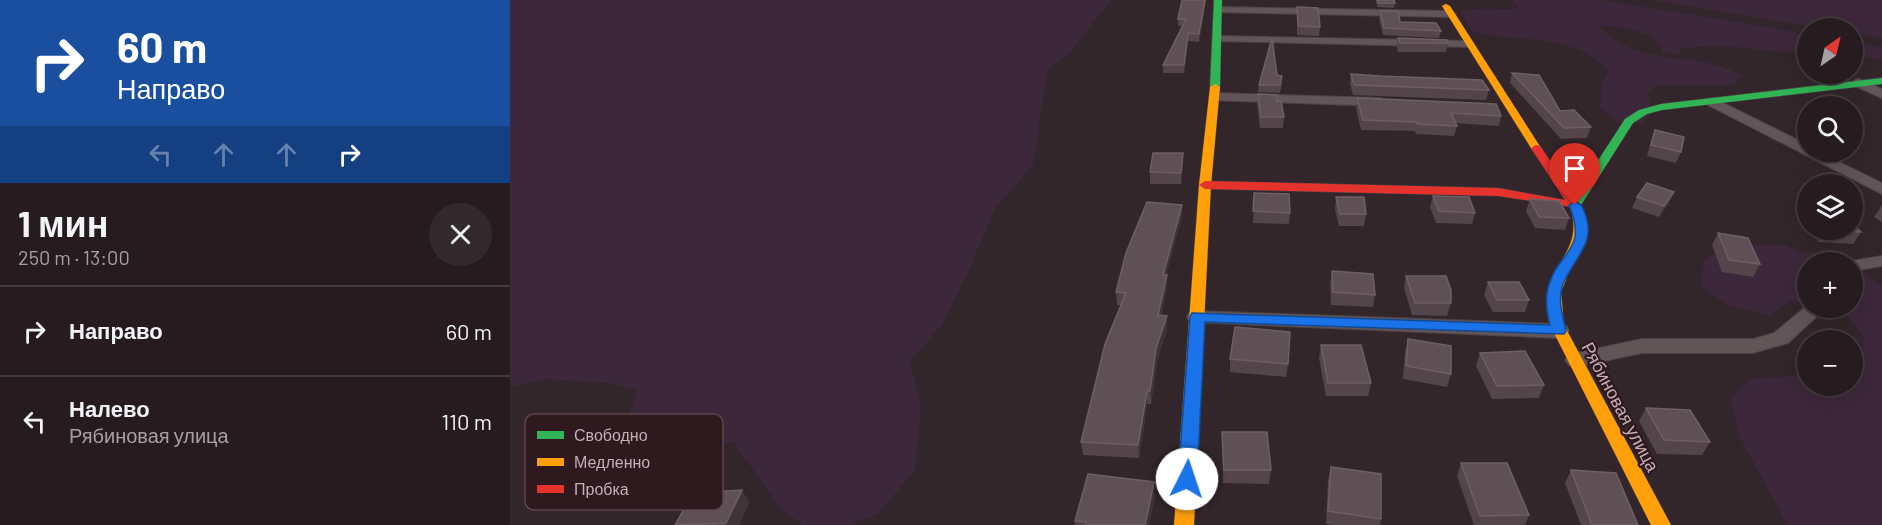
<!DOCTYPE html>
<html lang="ru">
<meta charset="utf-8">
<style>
:root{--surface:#261c20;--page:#32292d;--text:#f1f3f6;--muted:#a4a1a5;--line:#423a3e}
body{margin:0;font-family:Barlow,sans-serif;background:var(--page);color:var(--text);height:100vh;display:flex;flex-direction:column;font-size:22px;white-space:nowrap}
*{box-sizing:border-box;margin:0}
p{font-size:20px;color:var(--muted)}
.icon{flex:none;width:33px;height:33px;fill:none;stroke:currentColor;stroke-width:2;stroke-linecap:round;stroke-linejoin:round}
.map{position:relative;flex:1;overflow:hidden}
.drawer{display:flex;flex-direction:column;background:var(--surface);width:510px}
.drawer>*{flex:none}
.hud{background:#1a4fa0;color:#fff;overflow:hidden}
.needle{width:39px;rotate:34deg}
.fabs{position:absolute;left:1287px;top:18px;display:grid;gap:12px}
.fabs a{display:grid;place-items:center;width:66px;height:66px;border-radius:50%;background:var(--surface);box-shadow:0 6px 24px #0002,0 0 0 2px var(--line);font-size:30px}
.pin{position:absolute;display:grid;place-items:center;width:51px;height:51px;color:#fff;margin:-62px -26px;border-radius:50% 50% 50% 0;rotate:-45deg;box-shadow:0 0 6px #0007}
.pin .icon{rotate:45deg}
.me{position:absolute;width:66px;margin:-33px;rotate:4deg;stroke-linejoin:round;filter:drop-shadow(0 0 4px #0008)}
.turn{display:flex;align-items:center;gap:21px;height:126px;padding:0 18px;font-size:27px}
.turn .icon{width:78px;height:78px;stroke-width:2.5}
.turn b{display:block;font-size:42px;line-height:51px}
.lanes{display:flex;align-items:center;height:57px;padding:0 18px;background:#0003;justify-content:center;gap:30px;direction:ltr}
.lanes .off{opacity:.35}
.round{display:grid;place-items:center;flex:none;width:63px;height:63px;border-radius:32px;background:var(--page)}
.headline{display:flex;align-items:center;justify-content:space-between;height:102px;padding:0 18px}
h1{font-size:36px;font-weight:700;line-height:45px}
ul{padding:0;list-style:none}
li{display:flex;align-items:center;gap:18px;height:90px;padding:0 18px;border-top:2px solid var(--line)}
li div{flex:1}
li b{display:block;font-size:22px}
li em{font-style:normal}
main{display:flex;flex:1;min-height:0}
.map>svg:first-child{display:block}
</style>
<main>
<section class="drawer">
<div class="hud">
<div class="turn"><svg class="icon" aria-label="right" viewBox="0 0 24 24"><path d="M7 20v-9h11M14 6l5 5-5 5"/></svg><div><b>60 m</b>Направо</div></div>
<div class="lanes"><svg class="icon off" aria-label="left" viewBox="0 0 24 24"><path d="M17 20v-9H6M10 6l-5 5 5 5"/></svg><svg class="icon off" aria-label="ahead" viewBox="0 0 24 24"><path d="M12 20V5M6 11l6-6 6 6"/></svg><svg class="icon off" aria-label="ahead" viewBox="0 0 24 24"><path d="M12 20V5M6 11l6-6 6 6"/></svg><svg class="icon" aria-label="right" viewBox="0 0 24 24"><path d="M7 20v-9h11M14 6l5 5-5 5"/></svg></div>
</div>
<div class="headline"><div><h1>1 мин</h1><p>250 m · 13:00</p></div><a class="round"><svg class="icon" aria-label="close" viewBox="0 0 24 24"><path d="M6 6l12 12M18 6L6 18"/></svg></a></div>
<ul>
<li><svg class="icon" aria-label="right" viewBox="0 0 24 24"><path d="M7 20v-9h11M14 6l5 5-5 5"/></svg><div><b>Направо</b></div><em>60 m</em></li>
<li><svg class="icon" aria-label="left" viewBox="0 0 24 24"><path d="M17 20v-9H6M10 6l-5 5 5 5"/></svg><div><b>Налево</b><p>Рябиновая улица</p></div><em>110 m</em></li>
</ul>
</section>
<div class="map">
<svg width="1372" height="525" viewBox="0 0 1372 525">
<rect width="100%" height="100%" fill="#33262a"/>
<g fill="#3d273a">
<polygon points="0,0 601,0 560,53 538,69 523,165 485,209 458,272 432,325 400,361 411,406 405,470 368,514 338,525 293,525 273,511 223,442 183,443 133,474 95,489 64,485 50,471 76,437 119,413 128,390 97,383 34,379 0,387"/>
<path d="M1002,0H1091L1297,34V53C1273,53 1250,49 1226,47C1208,46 1191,47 1173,48L1168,55L1153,52C1151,48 1148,42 1145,39C1133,30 1103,25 1089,26C1132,72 1188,48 1232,76L1223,85H1147L1138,93L1142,113L1132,123L1108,122L1090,108L1092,82L1099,70C1061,32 1010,43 962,32L951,12C969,6 989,11 1008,8Z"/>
<polygon points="1142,0 1372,0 1372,38 1343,33 1342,28 1310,28"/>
<polygon points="1342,42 1372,47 1372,60 1343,56"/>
<polygon points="1221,245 1275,245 1326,262 1298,262 1297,304 1281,301 1260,315 1218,305 1191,286 1194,260"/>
<polygon points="1343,268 1354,272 1372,285 1372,525 1278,525 1229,436 1221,398 1240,379 1297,375 1298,386 1342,386 1343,367 1348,366 1354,338 1335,313 1311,308 1342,308"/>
</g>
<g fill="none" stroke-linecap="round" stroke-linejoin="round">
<defs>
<g id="street">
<polygon points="709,7 941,11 946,14 941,17 705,12 705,8"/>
<polygon points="709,36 958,41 964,44 958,47 705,41 704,39"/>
<polygon points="1349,79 1372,89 1372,98 1345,86 1343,83 1345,80"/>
<polygon points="705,93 871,98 877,102 871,106 700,100 699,97"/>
<polygon points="1203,98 1298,145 1298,152 1309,152 1372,183 1372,194 1198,105 1197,102 1198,99"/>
<polygon points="1372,256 1372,266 1342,271 1342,262 1335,262"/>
<polygon points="1298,305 1298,308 1316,308 1278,343 1243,353 1132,353 1066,367 1059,365 1055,360 1059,355 1066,353 1132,339 1243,339 1264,333"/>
<polygon points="687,311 1049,324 1056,326 1059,331 1056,336 1049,338 680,322 677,317 680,312"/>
</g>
<g id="fast">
<polygon points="704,0 712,0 710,87 705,90 700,87"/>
<polygon points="1372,78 1372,84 1152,110 1137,114 1123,123 1071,205 1074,214 1072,217 1068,218 1062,214 1059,205 1115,119 1129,110 1151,104"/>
</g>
<g id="slow">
<polygon points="936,4 940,6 1031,148 1030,150 1022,150 1021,148 932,6"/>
<polygon points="705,84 710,87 701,185 684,525 664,525 689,185 700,87"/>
<path d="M1068,210L1074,214L1077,225L1074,245L1059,272L1051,292L1054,325L1161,525H1141L1040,325C1037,315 1035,303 1037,292C1044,261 1070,249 1062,214Z"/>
</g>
<polygon id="jam" points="1026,145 1030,146 1071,205 1069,208 988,196 695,189 689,185 695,181 988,188 1055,200 1021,148"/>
</defs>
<use href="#street" stroke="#4c4244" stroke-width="2"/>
<use href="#fast" stroke="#4c4244" stroke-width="1"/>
<use href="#slow" stroke="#4c4244" stroke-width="1"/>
<use href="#jam" stroke="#4c4244" stroke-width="1"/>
<use href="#street" fill="#625558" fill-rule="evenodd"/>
<use href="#fast" fill="#30b455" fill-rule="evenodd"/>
<use href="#slow" fill="#ff9f0a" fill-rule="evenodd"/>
<use href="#jam" fill="#e5322d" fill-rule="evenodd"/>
</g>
<g fill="#534549">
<polygon points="672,0 696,0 689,42 678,41 674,73 653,73 653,65 672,26 668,26 668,19"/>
<polygon points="866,0 884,0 885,3 884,8 867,7"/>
<polygon points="787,7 810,27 809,36 787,35"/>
<polygon points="870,11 890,22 931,31 929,38 873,35 869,18"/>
<polygon points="888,38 938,43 936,52 888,52 887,48"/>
<polygon points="1002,73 1050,111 1081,127 1077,138 1051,139 1000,83"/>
<polygon points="841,74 979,90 976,100 843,95 840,84"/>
<polygon points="772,83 770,93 748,92 749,85"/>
<polygon points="748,94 768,95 767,101 774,117 773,128 750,128 747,104"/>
<polygon points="847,98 991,116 989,126 945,123 947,126 944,136 906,134 905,131 851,130 846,108"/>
<polygon points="1145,130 1171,152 1166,163 1137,156 1141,141"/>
<polygon points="673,164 671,184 640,184 640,172"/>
<polygon points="744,193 780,213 779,224 743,223"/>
<polygon points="923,196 965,213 962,224 926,223 920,207"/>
<polygon points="826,197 856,214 854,226 829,226 825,209"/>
<polygon points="1127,197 1159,203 1149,217 1122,208"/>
<polygon points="1020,199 1059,218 1055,230 1025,228 1016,211"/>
<polygon points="1372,205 1372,222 1364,217"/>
<polygon points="672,216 656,275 657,287 651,316 657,316 657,329 647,361 641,404 637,404 629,458 573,455 571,442 611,305 607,305 606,292"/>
<polygon points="1298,219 1298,229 1294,225"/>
<polygon points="1298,230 1342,230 1351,232 1343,244 1309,242"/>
<polygon points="1208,233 1250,264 1243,277 1212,272 1202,245"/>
<polygon points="822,271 865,295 863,307 821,305 820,284"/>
<polygon points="896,276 941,303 937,316 902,315 894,288"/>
<polygon points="978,282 1019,300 1015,312 983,312 974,295"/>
<polygon points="898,339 941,374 937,387 893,379 895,352"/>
<polygon points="811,345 861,383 858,396 816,396 809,358"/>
<polygon points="970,353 1034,385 1029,398 982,399 966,366"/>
<polygon points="720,359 778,364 776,377 720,372"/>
<polygon points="1136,408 1200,442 1192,455 1147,454 1129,421"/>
<polygon points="712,432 761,470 759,484 713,483"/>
<polygon points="951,463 1019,515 1015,525 964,525 947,476"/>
<polygon points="821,467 871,519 870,525 822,525 816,524 818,480"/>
<polygon points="1061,470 1128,525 1071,525 1055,483"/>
<polygon points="232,490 239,503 229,525 165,525"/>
<polygon points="645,495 639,525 565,525 565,521"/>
</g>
<g fill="#413438">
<polygon points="695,0 696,0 689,42 689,34"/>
<polygon points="678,33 678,41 674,73 674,65"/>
<polygon points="673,153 673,164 671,184 671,173"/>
<polygon points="1164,192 1159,203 1149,217 1154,206"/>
<polygon points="672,205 672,216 653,287 653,275"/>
<polygon points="657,275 657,287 649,328 648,315"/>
<polygon points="657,316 657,329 647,361 641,404 640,391 646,348"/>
<polygon points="637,391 637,404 629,458 628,445"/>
<polygon points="644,482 645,495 639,525 635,525"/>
<polygon points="232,490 239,503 229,525 217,525 216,523"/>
</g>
<g fill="#5f5055" stroke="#6f5f64" stroke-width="1.5">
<polygon points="672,0 695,0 689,34 678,33 674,65 653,65 676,19 668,19"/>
<polygon points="867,0 884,0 885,3 868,3"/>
<polygon points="787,7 808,8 810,27 788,26"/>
<polygon points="870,11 888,11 890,22 926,23 931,31 874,28"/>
<polygon points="762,38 767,75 772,76 770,85 749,85"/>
<polygon points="888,38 937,40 938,43 890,43"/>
<polygon points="1002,73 1029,75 1050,111 1064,110 1081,127 1054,128"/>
<polygon points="841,74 870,76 972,80 979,90 844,85"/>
<polygon points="748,94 768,95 766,101 771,101 774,117 751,117"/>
<polygon points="847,98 986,104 991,116 941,113 947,126 907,124 907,122 853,120"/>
<polygon points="1145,130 1174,137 1171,152 1141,145"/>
<polygon points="643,153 673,153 671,173 640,172"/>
<polygon points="1137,183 1164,192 1154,206 1127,197"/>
<polygon points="744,193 779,194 780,213 743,211"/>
<polygon points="923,196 959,197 965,213 929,211"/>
<polygon points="826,197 854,197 856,214 830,214"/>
<polygon points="1020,199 1049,201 1059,218 1029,217"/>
<polygon points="637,202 672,205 653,275 657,275 648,315 657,316 646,348 640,391 637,391 628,445 571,442 595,344 616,293 606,292 616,253"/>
<polygon points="1342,224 1351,232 1316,230 1342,230"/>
<polygon points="1208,233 1238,238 1250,264 1219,260"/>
<polygon points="822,271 863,274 865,295 823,292"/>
<polygon points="896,276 936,276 941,290 941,303 905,303"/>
<polygon points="978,282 1009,282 1019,300 987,300"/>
<polygon points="725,327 780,332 778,364 720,359"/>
<polygon points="898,339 941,346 941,374 896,366"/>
<polygon points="811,345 851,345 861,383 818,383"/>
<polygon points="1015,351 1034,385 987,386 970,353"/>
<polygon points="1136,408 1180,410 1200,442 1154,440"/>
<polygon points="712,432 757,432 761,470 714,470"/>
<polygon points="951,463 997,463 1019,515 970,516"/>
<polygon points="821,467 871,474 871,519 818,511"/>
<polygon points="1061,470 1106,473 1128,525 1082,525"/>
<polygon points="578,474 644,482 635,525 576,525 576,522 565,521"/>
<polygon points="232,490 216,523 165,525 183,493"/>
</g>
<path fill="#1a73e8" stroke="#114b97" stroke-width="1.5" d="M1065,202C1071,203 1072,206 1074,211C1088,243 1064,257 1053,284C1047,300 1053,316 1056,331L1054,334L695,322L687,479L684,484L677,487L670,484L668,479L680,317L682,313L1040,325C1037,312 1035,301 1038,288C1047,251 1079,252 1059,205Z"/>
<g text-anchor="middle" stroke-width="4.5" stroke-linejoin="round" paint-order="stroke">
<g font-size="18" fill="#c6aeb4" stroke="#2e191f">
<text transform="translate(1110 407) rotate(62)" y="6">Рябиновая улица</text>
</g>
</g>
<rect x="15" y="414" width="198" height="96" rx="9" fill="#2e191f" stroke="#5c464c" stroke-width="1.5"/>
<rect x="27" y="431" width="27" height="8" fill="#30b455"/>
<rect x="27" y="458" width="27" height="8" fill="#ff9f0a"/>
<rect x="27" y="485" width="27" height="8" fill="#e5322d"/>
<g font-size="16" fill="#c6aeb4">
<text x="64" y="441">Свободно</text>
<text x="64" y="468">Медленно</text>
<text x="64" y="495">Пробка</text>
</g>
</svg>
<div class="fabs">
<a><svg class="needle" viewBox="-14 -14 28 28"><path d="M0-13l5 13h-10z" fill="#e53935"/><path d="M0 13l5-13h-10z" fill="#a4a1a5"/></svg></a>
<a><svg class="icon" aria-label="search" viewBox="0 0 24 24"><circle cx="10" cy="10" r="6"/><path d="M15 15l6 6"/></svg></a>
<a><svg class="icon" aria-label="layers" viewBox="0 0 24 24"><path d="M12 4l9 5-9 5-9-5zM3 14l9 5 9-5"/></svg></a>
<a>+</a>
<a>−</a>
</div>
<div class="pin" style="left:1065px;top:205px;background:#d93025"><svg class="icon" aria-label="arrive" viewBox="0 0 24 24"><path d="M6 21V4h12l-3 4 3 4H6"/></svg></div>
<svg class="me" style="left:677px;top:479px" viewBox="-20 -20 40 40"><circle r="19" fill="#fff"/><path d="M0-13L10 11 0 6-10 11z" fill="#1a73e8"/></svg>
</div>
</main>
